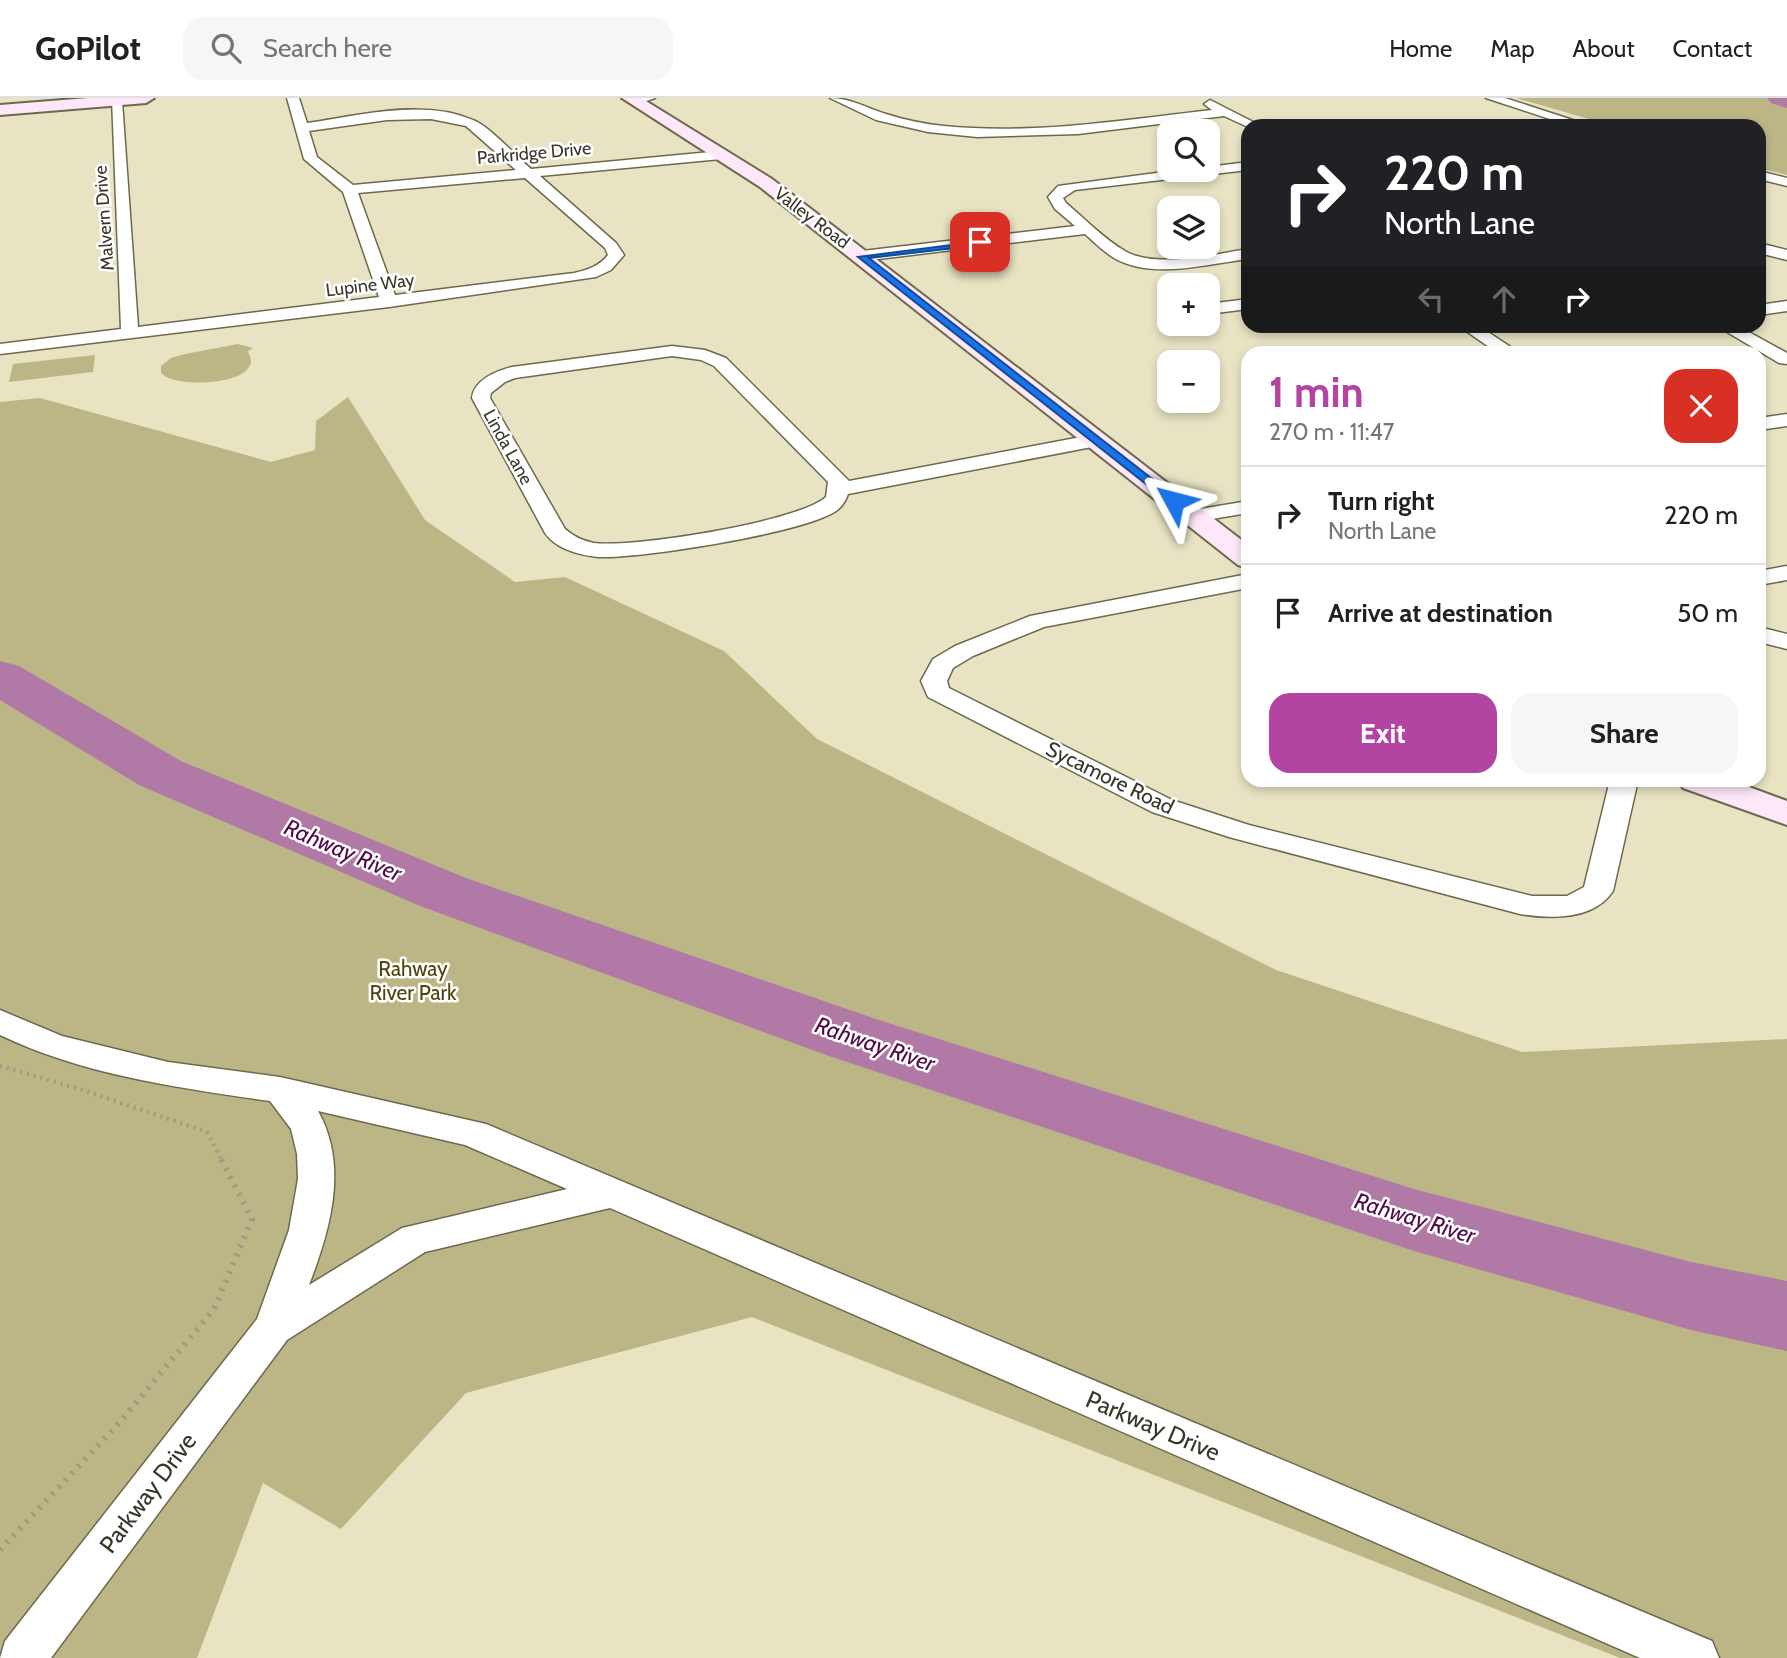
<!DOCTYPE html>
<meta charset="utf-8">
<style>
:root{--surface:#fff;--page:#f6f6f6;--text:#202124;--muted:#757577;--line:#e0e0e0;--accent:#b344a2}
body{margin:0;font-family:Cabin,sans-serif;background:var(--page);color:var(--text);height:100vh;display:flex;flex-direction:column;font-size:26px;white-space:nowrap}
*{box-sizing:border-box;margin:0}
p{font-size:23px;color:var(--muted)}
.icon{flex:none;width:38px;height:38px;fill:none;stroke:currentColor;stroke-width:2;stroke-linecap:round;stroke-linejoin:round}
.map{position:relative;flex:1;overflow:hidden}
.drawer{position:absolute;left:1241px;top:248px;width:525px;height:441px;display:flex;flex-direction:column;background:var(--surface);border-radius:21px;box-shadow:0 4px 10px #0003}
.drawer>*{flex:none}
.banner{position:absolute;left:1241px;top:21px;width:525px;height:214px;border-radius:21px;box-shadow:0 4px 10px #0003;background:#202124;color:#fff;overflow:hidden}
.controls{position:absolute;left:1157px;top:21px;display:grid;gap:14px}
.controls a{display:grid;place-items:center;width:63px;height:63px;border-radius:14px;background:var(--surface);box-shadow:0 4px 10px #0003;font-size:35px}
.pin{position:absolute;display:grid;place-items:center;width:60px;height:60px;color:#fff;margin:-30px;border-radius:14px;box-shadow:0 4px 10px #0006}
.me{position:absolute;width:77px;margin:-38px;rotate:308deg;stroke-linejoin:round;filter:drop-shadow(0 0 5px #0008)}
.turn{display:flex;align-items:center;gap:24px;height:147px;padding:0 28px;font-size:32px}
.turn .icon{width:91px;height:91px;stroke-width:2.5}
.turn b{display:block;font-size:49px;line-height:60px}
.lanes{display:flex;align-items:center;height:66px;padding:0 28px;background:#0003;justify-content:center;gap:35px;direction:ltr}
.lanes .off{opacity:.35}
.round{display:grid;place-items:center;flex:none;width:74px;height:74px;border-radius:21px;background:var(--page)}
.summary{display:flex;align-items:center;justify-content:space-between;height:119px;padding:0 28px}
h1{font-size:42px;font-weight:800;line-height:52px;color:var(--accent)}
.primary-button{display:flex;gap:14px;margin-top:auto;padding:14px 28px}
.primary-button a{flex:1;height:80px;border-radius:21px;background:var(--accent);color:#fff;font-size:28px;font-weight:800;line-height:80px;text-align:center}
.primary-button a+a{background:var(--page);color:var(--text)}
ul{padding:0;list-style:none}
li{display:flex;align-items:center;gap:21px;height:98px;padding:0 28px;border-top:2px solid var(--line)}
li div{flex:1}
li b{display:block;font-size:26px}
li em{font-style:normal}
header{display:flex;align-items:center;gap:42px;box-sizing:border-box;height:98px;padding:0 35px;background:var(--surface);border-bottom:2px solid var(--line)}
header strong{font-size:33px}
nav{display:flex;gap:38px;margin-inline-start:auto;font-size:24px}
.search{width:490px;height:63px;background:var(--page);display:flex;align-items:center;gap:18px;box-sizing:border-box;padding:0 24px;border-radius:21px;color:var(--muted);font-size:26px}
.map>svg:first-child{display:block}
</style>
<header>
<strong>GoPilot</strong>
<div class="search"><svg class="icon" aria-label="search" viewBox="0 0 24 24"><circle cx="10" cy="10" r="6"/><path d="M15 15l6 6"/></svg>Search here</div>
<nav><a>Home</a><a>Map</a><a>About</a><a>Contact</a></nav>
</header>
<div class="map">
<svg width="1787" height="1560" viewBox="0 0 1787 1560">
<rect width="100%" height="100%" fill="#e7e3c3"/>
<g fill="#bcb687">
<polygon points="1516,0 1787,0 1787,77 1759,70 1759,28 1613,28"/>
<path d="M238,246L253,250L248,253C250,259 253,264 249,269C239,287 175,290 161,275V268L171,260L185,256Z"/>
<polygon points="95,257 93,274 9,284 13,266"/>
<polygon points="348,299 425,422 515,484 565,479 724,553 817,641 1276,872 1522,954 1787,941 1787,1560 1620,1560 752,1219 466,1295 341,1431 263,1385 197,1560 0,1560 0,304 40,300 271,364 315,352 316,323"/>
</g>
<g fill="none" stroke-linecap="round" stroke-linejoin="round">
<g fill="#b179a5" fill-rule="evenodd">
<polygon points="1767,0 1787,0 1787,10 1771,5"/>
<polygon points="0,563 19,568 181,663 466,780 879,922 1414,1091 1691,1164 1787,1183 1787,1253 1691,1232 1414,1153 829,958 420,808 139,687 0,602"/>
</g>
<defs>
<g id="street">
<path d="M112,0L122,3L138,229L379,199L343,94L304,61L287,0H299L307,25C358,18 423,0 473,22C489,28 517,59 531,71L721,53L728,57L721,61L540,78L616,145L624,157L611,172L596,179L389,209L0,256V246L121,231ZM431,21L466,28L516,72L353,87L317,59L309,33L387,22ZM525,80L605,150L608,157C600,168 587,172 574,175L395,197L358,95Z"/>
<polygon points="631,0 655,0 635,7 629,3"/>
<path d="M830,0C851,0 866,10 886,16C905,22 924,26 944,28C1034,37 1123,22 1212,12L1204,6L1210,2L1261,28L1248,29L1224,18L1078,36L977,39L928,34L876,22Z"/>
<polygon points="1486,0 1505,0 1591,28 1571,28"/>
<path d="M1248,64V72L1075,92L1063,100L1066,105C1085,121 1104,141 1125,153C1155,171 1215,156 1248,151V161C1207,166 1152,182 1114,160C1104,154 1094,144 1085,136L862,163L854,158L862,153L1075,128L1055,111L1048,99L1058,88L1179,72H1208V69Z"/>
<polygon points="1759,73 1787,80 1787,88 1759,81"/>
<polygon points="1759,145 1787,152 1787,162 1759,155"/>
<polygon points="1248,201 1248,211 1208,216 1208,206"/>
<polygon points="1787,203 1787,213 1759,217 1759,207"/>
<polygon points="1459,228 1479,228 1521,256 1499,256"/>
<polygon points="1717,228 1738,228 1787,255 1787,266 1779,265"/>
<path d="M672,248L705,252L726,260L849,383L1097,336L1104,338L1107,342L1104,346L1097,348L848,396C846,402 842,409 836,413C803,435 639,461 598,459C579,457 556,451 545,435L472,300C474,282 496,273 512,269ZM672,258L701,262L714,268L828,384L826,399C798,424 633,450 594,445C583,443 573,438 565,431L490,300L491,295L505,284L515,280Z"/>
<polygon points="1787,316 1787,328 1759,332 1759,320"/>
<polygon points="1248,403 1248,415 1194,424 1186,423 1183,418 1186,413 1194,412"/>
<polygon points="1787,468 1787,482 1759,487 1759,473"/>
<path d="M1248,476V490L1044,529L973,558L953,570L947,583L949,590L1172,702L1249,727L1532,798H1567L1584,789L1610,682H1638L1613,793C1594,822 1551,821 1520,816L1229,739L1152,714L928,599L921,583L933,561L955,548L1030,518Z"/>
<polygon points="1759,529 1787,536 1787,551 1759,544"/>
<path d="M0,912L62,938L168,964L280,979L486,1026L1712,1543L1719,1560H1640L610,1110L425,1154L287,1242L51,1560H0L5,1543L257,1221L289,1132L298,1081L297,1056L291,1031L270,1003C178,990 84,977 0,937ZM318,1013L465,1047L567,1091L402,1130L309,1187C330,1132 349,1068 318,1013Z"/>
</g>
<g id="secondary">
<polygon points="88,0 154,0 146,5 0,17 0,7"/>
<polygon points="622,0 641,0 772,81 1248,447 1248,470 1238,467 760,89"/>
<polygon points="1679,682 1730,682 1787,703 1787,727 1683,690"/>
</g>
</defs>
<use href="#street" stroke="#6d694c" stroke-width="3"/>
<use href="#secondary" stroke="#6d694c" stroke-width="4"/>
<polyline stroke="#9d9a82" stroke-width="2" stroke-dasharray="1 2.5" stroke-linecap="butt" points="1771,0 1787,4"/>
<polyline stroke="#9d9a82" stroke-width="4.5" stroke-dasharray="2 5" stroke-linecap="butt" points="0,968 80,991 207,1034 222,1062"/>
<polyline stroke="#9d9a82" stroke-width="6" stroke-dasharray="2.5 7" stroke-linecap="butt" points="0,1452 120,1324 214,1211 252,1121 221,1061"/>
<use href="#street" fill="#fff" fill-rule="evenodd"/>
<use href="#secondary" fill="#fee7f9" fill-rule="evenodd"/>
</g>
<polygon fill="#1a73e8" stroke="#114b97" stroke-width="2" points="983,143 980,147 869,160 1178,401 1178,405 1170,405 858,159"/>
<g text-anchor="middle" stroke-width="5" stroke-linejoin="round" paint-order="stroke">
<g font-size="18" fill="#383629" stroke="#fff">
<text transform="translate(534 55) rotate(-5)" y="6">Parkridge Drive</text>
<text transform="translate(104 120) rotate(-94)" y="6">Malvern Drive</text>
<text transform="translate(812 120) rotate(37)" y="6">Valley Road</text>
<text transform="translate(370 187) rotate(-7)" y="6">Lupine Way</text>
<text transform="translate(508 349) rotate(61)" y="6">Linda Lane</text>
</g>
<g font-size="21" fill="#383629" stroke="#fff">
<text transform="translate(1110 680) rotate(26)" y="7">Sycamore Road</text>
</g>
<g font-size="21" fill="#4d460e" stroke="#fff">
<text x="413" y="878">Rahway<tspan x="413" dy="24">River Park</tspan></text>
</g>
<g font-size="23" font-style="italic" fill="#510c48" stroke="#fff">
<text transform="translate(343 752) rotate(23)" y="8">Rahway River</text>
<text transform="translate(875 946) rotate(19)" y="8">Rahway River</text>
<text transform="translate(1415 1120) rotate(17)" y="8">Rahway River</text>
</g>
<g font-size="24" fill="#383629" stroke="#fff">
<text transform="translate(1153 1328) rotate(23)" y="8">Parkway Drive</text>
<text transform="translate(148 1395) rotate(-53)" y="8">Parkway Drive</text>
</g>
</g>
</svg>
<div class="controls">
<a><svg class="icon" aria-label="search" viewBox="0 0 24 24"><circle cx="10" cy="10" r="6"/><path d="M15 15l6 6"/></svg></a>
<a><svg class="icon" aria-label="layers" viewBox="0 0 24 24"><path d="M12 4l9 5-9 5-9-5zM3 14l9 5 9-5"/></svg></a>
<a>+</a>
<a>−</a>
</div>
<div class="pin" style="left:980px;top:144px;background:#d93025"><svg class="icon" aria-label="arrive" viewBox="0 0 24 24"><path d="M6 21V4h12l-3 4 3 4H6"/></svg></div>
<svg class="me" style="left:1174px;top:403px" viewBox="-20 -20 40 40"><path d="M0-17L14 15 0 8-14 15z" fill="#1a73e8" stroke="#fff" stroke-width="4"/></svg>
<div class="banner">
<div class="turn"><svg class="icon" aria-label="right" viewBox="0 0 24 24"><path d="M7 20v-9h11M14 6l5 5-5 5"/></svg><div><b>220 m</b>North Lane</div></div>
<div class="lanes"><svg class="icon off" aria-label="left" viewBox="0 0 24 24"><path d="M17 20v-9H6M10 6l-5 5 5 5"/></svg><svg class="icon off" aria-label="ahead" viewBox="0 0 24 24"><path d="M12 20V5M6 11l6-6 6 6"/></svg><svg class="icon" aria-label="right" viewBox="0 0 24 24"><path d="M7 20v-9h11M14 6l5 5-5 5"/></svg></div>
</div>
<section class="drawer">
<div class="summary"><div><h1>1 min</h1><p>270 m · 11:47</p></div><a class="round" style="background:#d93025;color:#fff"><svg class="icon" aria-label="close" viewBox="0 0 24 24"><path d="M6 6l12 12M18 6L6 18"/></svg></a></div>
<ul>
<li><svg class="icon" aria-label="right" viewBox="0 0 24 24"><path d="M7 20v-9h11M14 6l5 5-5 5"/></svg><div><b>Turn right</b><p>North Lane</p></div><em>220 m</em></li>
<li><svg class="icon" aria-label="arrive" viewBox="0 0 24 24"><path d="M6 21V4h12l-3 4 3 4H6"/></svg><div><b>Arrive at destination</b></div><em>50 m</em></li>
</ul>
<div class="primary-button"><a>Exit</a><a>Share</a></div>
</section>
</div>
